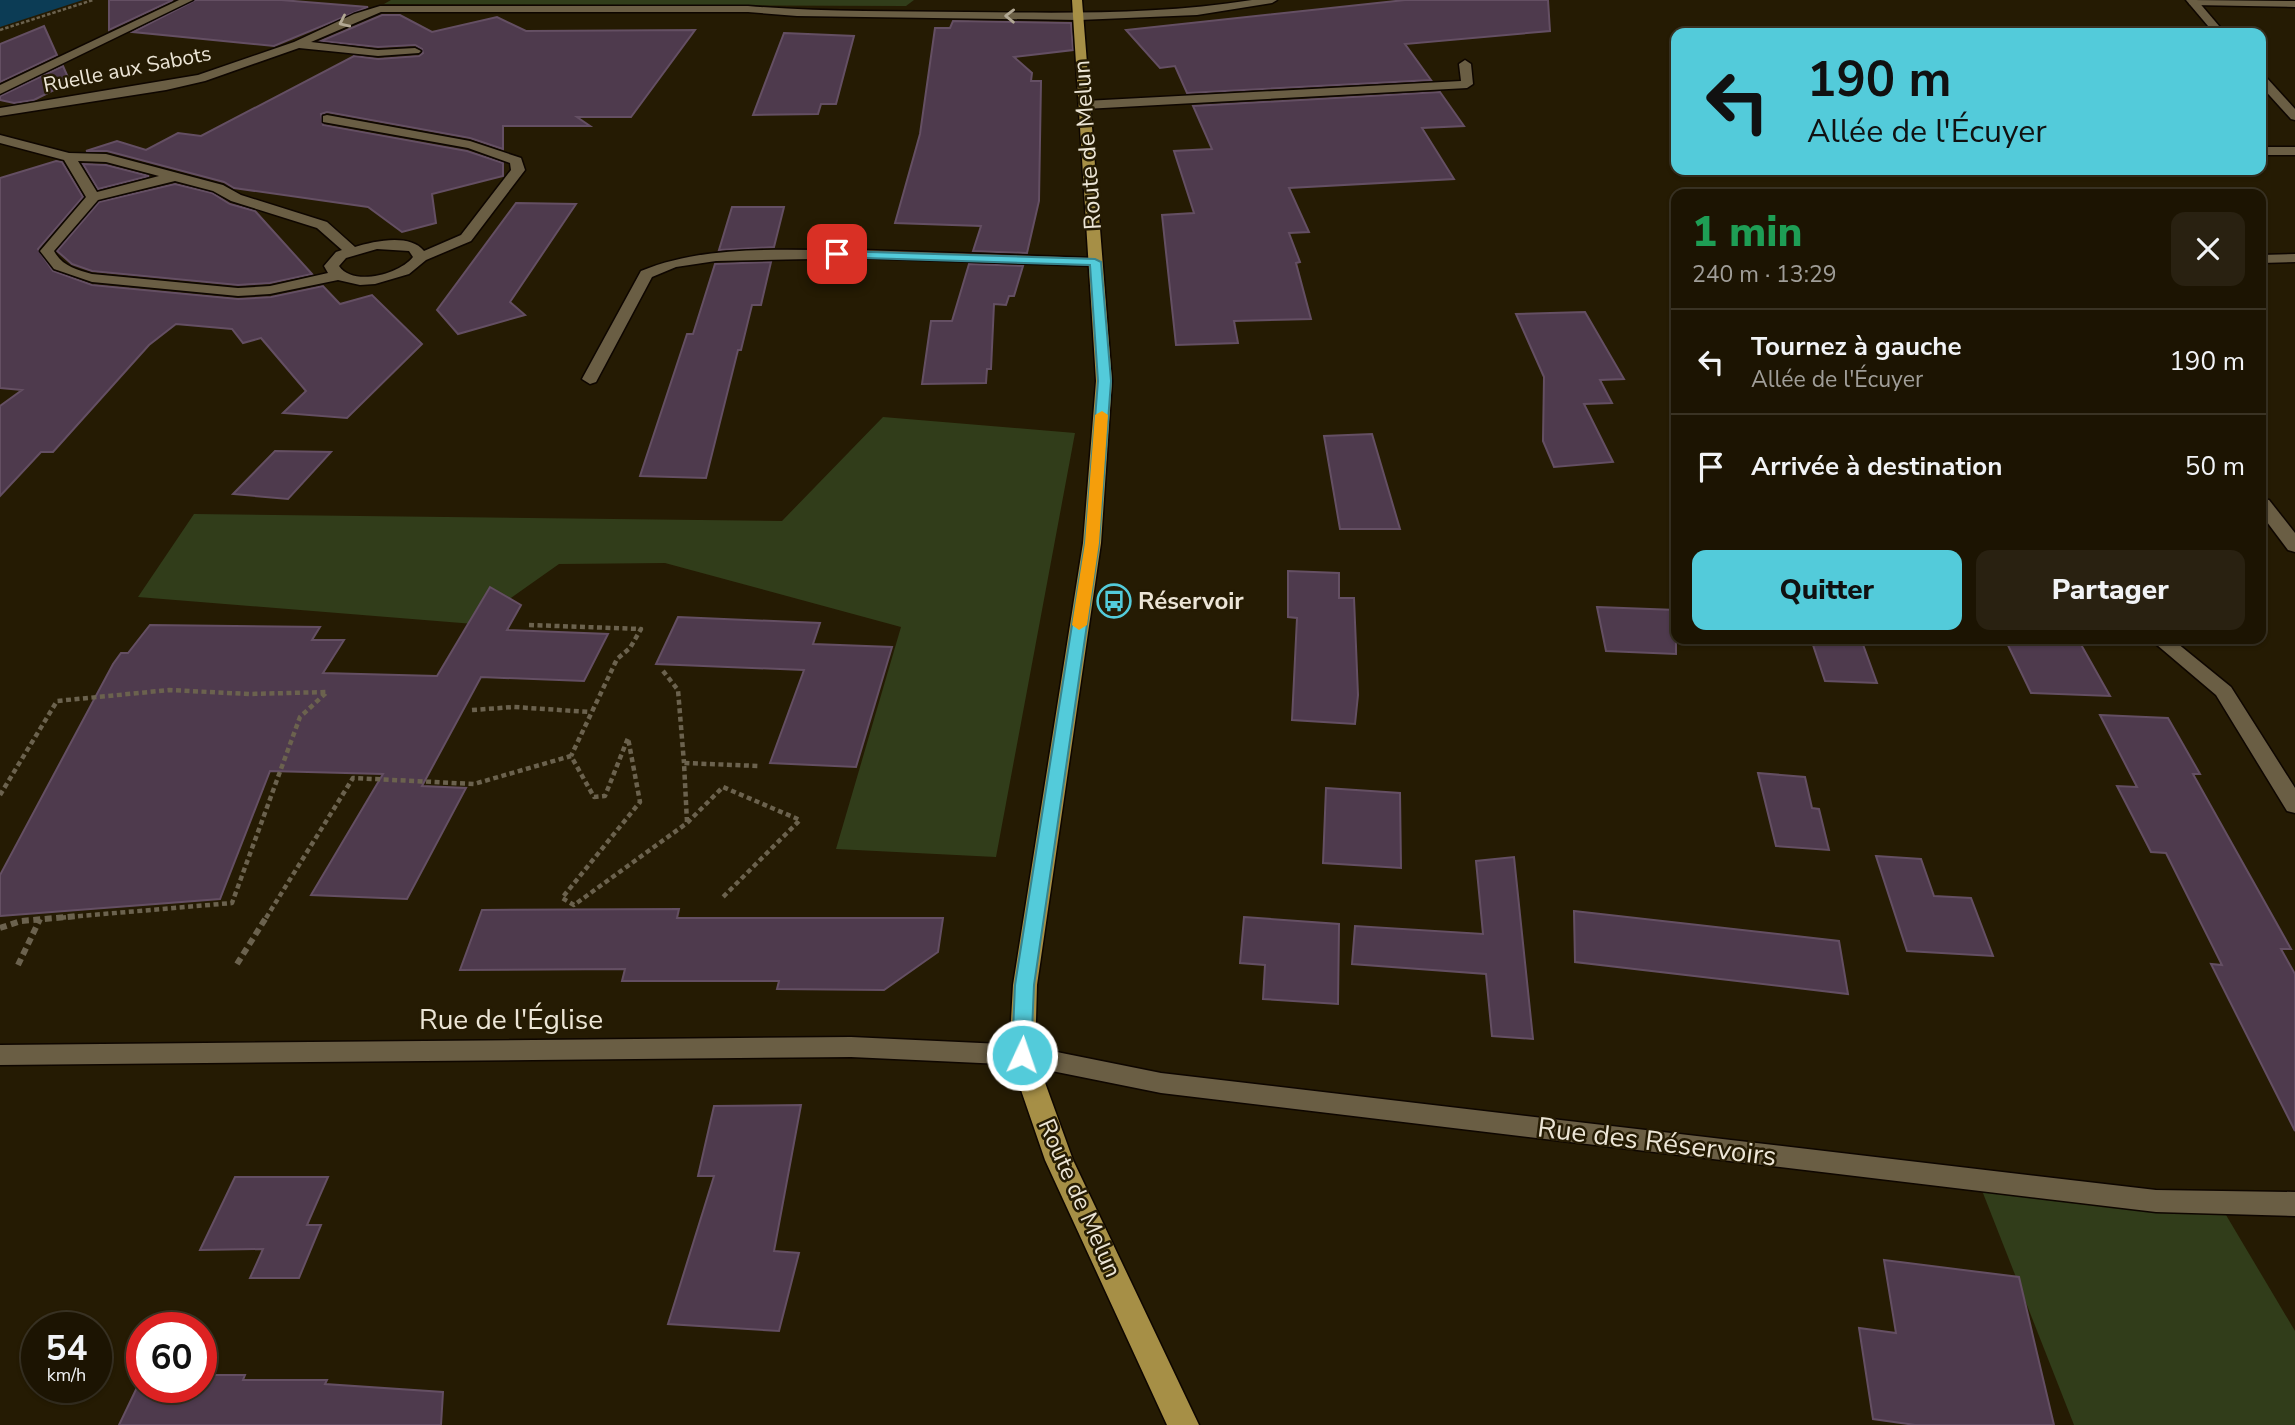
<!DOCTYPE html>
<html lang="fr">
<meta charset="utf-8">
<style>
:root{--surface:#1c1402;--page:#292111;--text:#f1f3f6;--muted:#a09e99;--line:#3a3324;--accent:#53cbda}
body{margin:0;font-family:"Nunito Sans",sans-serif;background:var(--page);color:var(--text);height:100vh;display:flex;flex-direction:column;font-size:26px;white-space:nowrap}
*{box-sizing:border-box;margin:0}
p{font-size:23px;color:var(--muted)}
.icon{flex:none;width:38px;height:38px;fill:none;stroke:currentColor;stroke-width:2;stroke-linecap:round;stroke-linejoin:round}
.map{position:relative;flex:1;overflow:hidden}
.details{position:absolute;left:1671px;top:189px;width:595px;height:455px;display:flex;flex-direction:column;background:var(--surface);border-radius:14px;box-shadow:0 2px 5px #0004,0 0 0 2px var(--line)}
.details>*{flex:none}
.guide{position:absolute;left:1671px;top:28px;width:595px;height:147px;border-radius:14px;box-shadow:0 2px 5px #0004,0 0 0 2px var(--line);background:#53cbda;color:#111;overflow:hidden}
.speed{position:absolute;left:21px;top:1312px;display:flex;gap:14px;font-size:35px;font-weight:700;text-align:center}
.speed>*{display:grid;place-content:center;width:91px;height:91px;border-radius:50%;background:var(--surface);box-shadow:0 2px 5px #0004,0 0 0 2px var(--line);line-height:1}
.speed small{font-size:18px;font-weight:400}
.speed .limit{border:10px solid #d22;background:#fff;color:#111}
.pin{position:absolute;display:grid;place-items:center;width:60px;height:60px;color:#fff;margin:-30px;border-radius:14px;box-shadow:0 4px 10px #0006}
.me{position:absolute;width:77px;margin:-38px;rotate:3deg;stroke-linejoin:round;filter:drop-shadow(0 0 5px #0008)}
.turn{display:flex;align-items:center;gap:24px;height:147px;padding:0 21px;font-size:32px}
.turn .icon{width:91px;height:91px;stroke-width:2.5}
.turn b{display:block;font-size:49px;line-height:60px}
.round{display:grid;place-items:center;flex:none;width:74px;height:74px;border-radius:14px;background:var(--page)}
.summary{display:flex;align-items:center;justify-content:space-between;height:119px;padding:0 21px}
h1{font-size:42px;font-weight:800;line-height:52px;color:#1e9e55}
.action{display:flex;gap:14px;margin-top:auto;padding:14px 21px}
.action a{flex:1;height:80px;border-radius:14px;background:var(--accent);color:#111;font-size:28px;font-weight:800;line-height:80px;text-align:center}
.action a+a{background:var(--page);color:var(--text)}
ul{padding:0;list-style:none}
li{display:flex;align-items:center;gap:21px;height:105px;padding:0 21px;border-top:2px solid var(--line)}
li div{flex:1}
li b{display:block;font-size:26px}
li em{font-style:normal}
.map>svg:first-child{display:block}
</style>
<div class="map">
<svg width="2295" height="1425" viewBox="0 0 2295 1425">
<rect width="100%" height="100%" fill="#251b03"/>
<g fill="#313d1a">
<polygon points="391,0 914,0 906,6 384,4"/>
<polygon points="883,417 1075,433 996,857 836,849 901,627 665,563 559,564 474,624 138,597 194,514 782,521"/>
<polygon points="1981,1188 2226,1215 2295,1331 2295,1425 2074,1425"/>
</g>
<polygon fill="#0c3c55" points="0,0 83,0 0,27"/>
<g fill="#4e3a4d" stroke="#644f63" stroke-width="2">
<polygon points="109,0 173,0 109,30"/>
<polygon points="195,0 281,0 368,7 274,46 133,32"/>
<polygon points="1405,0 1548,0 1550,31 1405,44 1431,80 1187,93 1175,66 1160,68 1126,30"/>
<polygon points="382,15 400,15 432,32 497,17 526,31 695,30 631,117 577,117 590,126 503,126 503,149 470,138 327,112 321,114 323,125 467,151 503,163 503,176 432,194 436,223 402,232 368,207 234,188 224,182 107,151 86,151 117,141 146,150 178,133 201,136 354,56 378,59 419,56 423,53 422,49 415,45 378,47 321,41"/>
<polygon points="953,21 1071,23 1073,50 1014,57 1032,73 1031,81 1041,81 1039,201 1027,253 973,251 981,226 895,223 920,134 935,28 950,28"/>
<polygon points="44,26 57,55 0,82 0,44"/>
<polygon points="784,33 854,36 836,104 821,104 818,114 753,115"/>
<polygon points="63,66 70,82 34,100 14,103 0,100 0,96"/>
<polygon points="1440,92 1464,126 1422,128 1454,179 1289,188 1309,232 1289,233 1300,262 1296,263 1311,319 1234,321 1238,343 1176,345 1162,215 1194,213 1174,151 1212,149 1193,106"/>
<polygon points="56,161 62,162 83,197 38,249 53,271 92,285 238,299 271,297 323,286 340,304 372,295 422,344 347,418 283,413 306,391 261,338 243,343 232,329 176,324 149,345 53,452 41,452 0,496 0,406 22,390 0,388 0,178"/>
<polygon points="83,164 106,165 149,176 98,189"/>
<polygon points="175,184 212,193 230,204 255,211 312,274 270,283 238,285 92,271 72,264 57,251 99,202"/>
<polygon points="516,203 576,204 510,302 525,315 458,334 437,310"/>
<polygon points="732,207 784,207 774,247 719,250"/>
<polygon points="771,262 761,305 752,305 741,350 738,350 706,478 640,476 687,334 693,334 715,264"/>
<polygon points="969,264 1023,266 1014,296 1009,296 1006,305 994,304 991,369 987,369 986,383 922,384 931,321 952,321"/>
<polygon points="1585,312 1624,379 1600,380 1612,403 1584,404 1613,462 1554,467 1543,441 1544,377 1516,314"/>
<polygon points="1372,434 1400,529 1340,529 1324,436"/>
<polygon points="275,451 331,452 288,499 233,494"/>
<polygon points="1288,571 1339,573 1339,598 1354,598 1358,695 1355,724 1292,720 1297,618 1288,617"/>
<polygon points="490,587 521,605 507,630 608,634 584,681 481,677 422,786 466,788 407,899 311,895 383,774 270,771 220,899 0,916 0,875 113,664 121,653 128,653 150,625 320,627 312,640 344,640 323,673 437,676"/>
<polygon points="1597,607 1676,610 1676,654 1606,651"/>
<polygon points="678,617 820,623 813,644 892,647 856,767 770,763 804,670 656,664"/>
<polygon points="1811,639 1861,639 1877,683 1825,681"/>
<polygon points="2005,639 2079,641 2110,696 2031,693"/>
<polygon points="2100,715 2168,718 2200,774 2193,774 2291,949 2281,949 2295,974 2295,1131 2211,964 2222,965 2166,853 2151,852 2117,786 2137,787"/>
<polygon points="1758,773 1805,777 1812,808 1819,809 1829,850 1776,846"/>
<polygon points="1326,788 1400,793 1401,868 1323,863"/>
<polygon points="1876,856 1921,859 1934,896 1971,898 1993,956 1907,951"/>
<polygon points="1514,857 1533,1039 1492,1036 1486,974 1352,964 1355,926 1483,934 1476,861"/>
<polygon points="679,909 677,918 943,918 938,952 884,990 777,989 779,981 622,981 625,969 460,970 482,910"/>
<polygon points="1574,911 1839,941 1848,994 1575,962"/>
<polygon points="1244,917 1339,924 1338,1004 1263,999 1265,965 1240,963"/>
<polygon points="801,1105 774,1251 799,1253 779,1331 668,1324 714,1176 698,1176 714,1106"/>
<polygon points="235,1177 328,1177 307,1225 321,1225 299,1278 250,1278 263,1249 200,1250"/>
<polygon points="1884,1260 2019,1277 2054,1425 1915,1425 1873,1419 1859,1328 1896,1333"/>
<polygon points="201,1375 245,1375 243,1380 327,1380 325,1384 443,1392 441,1425 119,1425 142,1377 142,1388 201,1388"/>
</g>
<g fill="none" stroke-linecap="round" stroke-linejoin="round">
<defs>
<g id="lane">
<rect x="2261" y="147" width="34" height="8"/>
<polygon points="2261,499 2269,500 2295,533 2295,552 2288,550 2261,514"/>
</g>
<g id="street">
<path d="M1252,0H1277L1272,3L1197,15L1079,20L797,16L748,12H381L311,42L378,50L415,48L421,51L419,53L378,56L299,48L205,81L166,90L0,116V108L198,75L294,42L354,14L380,6H748C820,12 893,11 966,12C1061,13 1157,15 1252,0Z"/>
<polygon points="2189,0 2295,1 2295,7 2193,5 2189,4"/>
<polygon points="1465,60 1471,64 1473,84 1467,88 1085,109 1079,105 1085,101 1461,81 1459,64"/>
<path d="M327,115L470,141L521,158L525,170L471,241L426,260L409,274L375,284L360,285L338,280L270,294L238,296L92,282L54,269L40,251L86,197L64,160L0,143V135L69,153L106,154L223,185L241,195L327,222L355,247C374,241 410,233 424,251L461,235L511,170L510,163L468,148L323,122V116ZM78,161L106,162L159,176L97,192ZM175,181L213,191L231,201L317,228L342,250L336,252L324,266L328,273L270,286L238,288L92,274C77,270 62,266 54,251L98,200ZM377,249L409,251L413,257C400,274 353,287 339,266L346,258Z"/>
<path d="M861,250L1095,258L1102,262L1095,266L861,258L716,261L676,267L652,277L596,382L590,384L582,379L641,271C709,243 788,251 861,250Z"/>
<polygon points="2295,254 2295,262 2261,263 2261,255"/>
<polygon points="2150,639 2172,639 2231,687 2295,788 2295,813 2287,811 2216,695"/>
<polygon points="851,1037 1022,1045 1161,1073 2156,1190 2295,1192 2295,1216 2156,1212 1161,1093 1022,1065 851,1057 0,1065 0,1045"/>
</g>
<g id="secondary">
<polygon points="179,0 193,0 0,94 0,85"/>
<polygon points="2186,0 2197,0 2225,33 2214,33"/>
<polygon points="2261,75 2265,76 2295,109 2295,120 2291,119 2261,86"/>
</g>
<polygon id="primary" points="1072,0 1082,0 1112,381 1101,543 1037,985 1035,1055 1073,1160 1199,1425 1167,1425 1045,1160 1009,1055 1013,985 1083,543 1096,381"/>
</defs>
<use href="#lane" stroke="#0e0600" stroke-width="3"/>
<use href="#street" stroke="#0e0600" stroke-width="3"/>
<use href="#secondary" stroke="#0e0600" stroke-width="3"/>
<use href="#primary" stroke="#0e0600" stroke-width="3"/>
<polyline stroke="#6b624e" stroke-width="2.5" stroke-dasharray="3.5 2" stroke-linecap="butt" points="0,30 93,0"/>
<g stroke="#6b624e" stroke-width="4.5" stroke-dasharray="5 3.5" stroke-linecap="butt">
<polyline points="529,625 641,629 630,648 617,659 571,756"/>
<polyline points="663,671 678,690 684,763"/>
<polyline points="472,710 514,707 590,712"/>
<polyline points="0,795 57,701 169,690 249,694 327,692 300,717 232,903 57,918"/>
<polyline points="687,822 684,763 759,766"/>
<polyline points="266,918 353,778 474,784 571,756 594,797 605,796 628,738 640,802 562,898 574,905 687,823 723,787 800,820 721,899"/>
</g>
<g stroke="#6b624e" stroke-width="6" stroke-dasharray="7 4.5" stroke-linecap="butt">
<polyline points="0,928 21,921 78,916"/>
<polyline points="237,964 267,916"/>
<polyline points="18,965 40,919"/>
</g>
<use href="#lane" fill="#6a5e44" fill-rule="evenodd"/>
<use href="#street" fill="#6a5e44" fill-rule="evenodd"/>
<use href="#secondary" fill="#6a5e44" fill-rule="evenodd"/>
<use href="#primary" fill="#a68f46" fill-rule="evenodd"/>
</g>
<defs><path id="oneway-chevron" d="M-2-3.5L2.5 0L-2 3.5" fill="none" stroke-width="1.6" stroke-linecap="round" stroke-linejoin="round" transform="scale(1.75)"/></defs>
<g stroke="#b2a894">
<use href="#oneway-chevron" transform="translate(1010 16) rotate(-179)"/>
<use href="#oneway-chevron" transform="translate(344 22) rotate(155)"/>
</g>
<polygon fill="#53cbda" stroke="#36848e" stroke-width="2" points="837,251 1095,259 1101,262 1111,381 1099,543 1034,985 1031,1055 1029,1061 1022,1063 1015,1061 1012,1055 1015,985 1085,543 1098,381 1090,265 833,257 831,254"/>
<polygon fill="#f59e0b" points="1102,411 1108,415 1099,543 1087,625 1079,630 1072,625 1085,543 1095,415"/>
<defs>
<symbol id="bus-ring" viewBox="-11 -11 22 22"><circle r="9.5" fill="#251b03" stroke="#53cbda" stroke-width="1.5"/><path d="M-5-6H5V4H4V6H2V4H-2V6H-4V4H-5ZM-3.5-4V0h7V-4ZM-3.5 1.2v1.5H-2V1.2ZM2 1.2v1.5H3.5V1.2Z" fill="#53cbda"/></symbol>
</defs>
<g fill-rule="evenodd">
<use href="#bus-ring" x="1095" y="582" width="38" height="38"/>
</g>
<g text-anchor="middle" stroke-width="5" stroke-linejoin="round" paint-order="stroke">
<g font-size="21" fill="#ece5d6" stroke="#251b03">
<text transform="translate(127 69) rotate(-11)" y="7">Ruelle aux Sabots</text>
</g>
<g font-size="24" fill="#ece5d6" stroke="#251b03">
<text transform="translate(1087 145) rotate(-94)" y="8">Route de Melun</text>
<text transform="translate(1080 1198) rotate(66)" y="8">Route de Melun</text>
</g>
<g font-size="24" font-weight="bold" fill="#ece5d6" stroke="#251b03" text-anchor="start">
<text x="1138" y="609">Réservoir</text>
</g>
<g font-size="28" fill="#ece5d6" stroke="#251b03">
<text x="511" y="1029">Rue de l'Église</text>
<text transform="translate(1657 1141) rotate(7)" y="10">Rue des Réservoirs</text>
</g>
</g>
</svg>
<div class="speed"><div>54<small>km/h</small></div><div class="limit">60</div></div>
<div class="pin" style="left:837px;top:254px;background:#d93025"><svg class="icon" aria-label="arrive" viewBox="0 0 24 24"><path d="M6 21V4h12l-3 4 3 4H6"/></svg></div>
<svg class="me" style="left:1022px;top:1055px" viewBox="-20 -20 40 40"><circle r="17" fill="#53cbda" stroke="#fff" stroke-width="3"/><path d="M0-11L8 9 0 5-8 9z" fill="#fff"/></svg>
<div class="guide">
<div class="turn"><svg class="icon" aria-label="left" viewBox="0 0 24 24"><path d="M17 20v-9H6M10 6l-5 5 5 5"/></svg><div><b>190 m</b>Allée de l'Écuyer</div></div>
</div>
<section class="details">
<div class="summary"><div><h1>1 min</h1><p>240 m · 13:29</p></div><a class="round"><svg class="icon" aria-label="close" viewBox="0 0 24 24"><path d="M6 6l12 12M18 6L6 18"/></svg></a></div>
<ul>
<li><svg class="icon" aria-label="left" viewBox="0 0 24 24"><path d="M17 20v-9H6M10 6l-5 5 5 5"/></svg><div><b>Tournez à gauche</b><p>Allée de l'Écuyer</p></div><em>190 m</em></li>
<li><svg class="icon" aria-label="arrive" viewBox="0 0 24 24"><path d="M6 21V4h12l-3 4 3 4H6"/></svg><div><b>Arrivée à destination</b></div><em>50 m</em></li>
</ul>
<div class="action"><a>Quitter</a><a>Partager</a></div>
</section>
</div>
